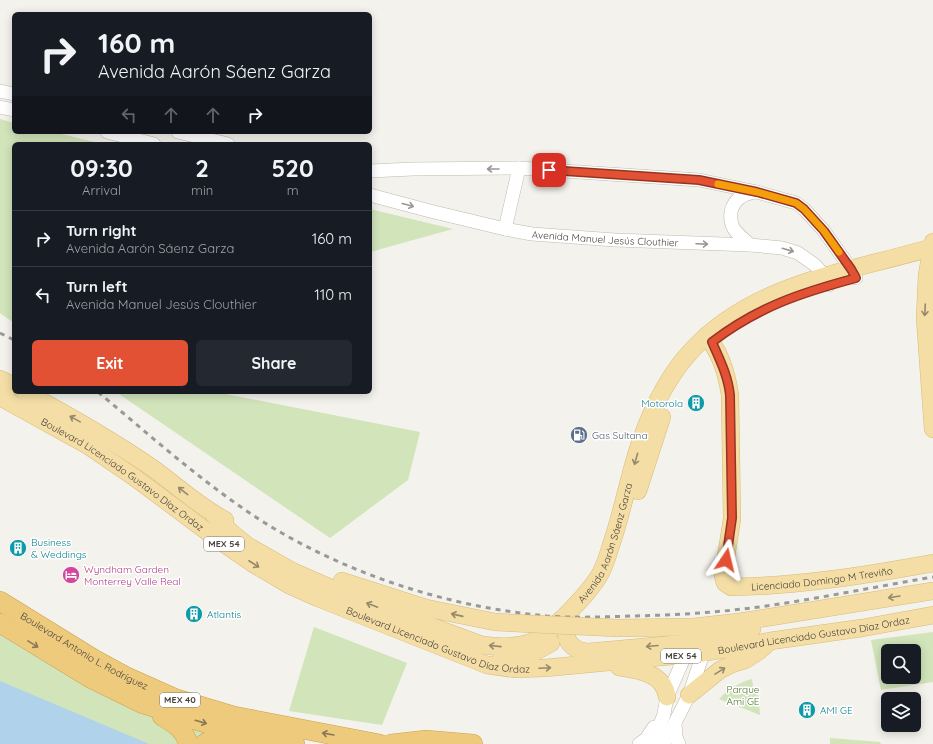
<!DOCTYPE html>
<meta charset="utf-8">
<style>
:root{--surface:#171b24;--page:#242831;--text:#f1f3f6;--muted:#9ea1a6;--line:#363941;--accent:#e35135}
body{margin:0;font-family:Quicksand,sans-serif;background:var(--page);color:var(--text);height:100vh;display:flex;flex-direction:column;font-size:15px;white-space:nowrap}
*{box-sizing:border-box;margin:0}
p{font-size:13px;color:var(--muted)}
.icon{flex:none;width:22px;height:22px;fill:none;stroke:currentColor;stroke-width:2;stroke-linecap:round;stroke-linejoin:round}
.map{position:relative;flex:1;overflow:hidden}
.details{position:absolute;left:12px;top:142px;width:360px;height:252px;display:flex;flex-direction:column;background:var(--surface);border-radius:6px;box-shadow:0 2px 10px #0003}
.details>*{flex:none}
.guide{position:absolute;left:12px;top:12px;width:360px;height:122px;border-radius:6px;box-shadow:0 2px 10px #0003;background:#171b24;color:var(--text);overflow:hidden}
.controls{position:absolute;left:881px;top:644px;display:grid;gap:8px}
.controls a{display:grid;place-items:center;width:40px;height:40px;border-radius:6px;background:var(--surface);box-shadow:0 2px 10px #0003;font-size:20px}
.pin{position:absolute;display:grid;place-items:center;width:34px;height:34px;color:#fff;margin:-17px;border-radius:8px;box-shadow:0 2px 6px #0006}
.me{position:absolute;width:44px;margin:-22px;rotate:10deg;stroke-linejoin:round;filter:drop-shadow(0 0 3px #0008)}
.turn{display:flex;align-items:center;gap:14px;height:84px;padding:0 20px;font-size:18px}
.turn .icon{width:52px;height:52px;stroke-width:2.5}
.turn b{display:block;font-size:28px;line-height:34px}
.lanes{display:flex;align-items:center;height:38px;padding:0 20px;background:#0003;justify-content:center;gap:20px;direction:ltr}
.lanes .off{opacity:.35}
.eta{display:flex;justify-content:space-evenly;align-items:center;height:68px;text-align:center}
.eta b{font-size:24px;font-weight:700;line-height:28px}
.primary-button{display:flex;gap:8px;margin-top:auto;padding:8px 20px}
.primary-button a{flex:1;height:46px;border-radius:6px;background:var(--accent);color:#fff;font-size:16px;font-weight:700;line-height:46px;text-align:center}
.primary-button a+a{background:var(--page);color:var(--text)}
ul{padding:0;list-style:none}
li{display:flex;align-items:center;gap:12px;height:56px;padding:0 20px;border-top:1px solid var(--line)}
li div{flex:1}
li b{display:block;font-size:15px}
li em{font-style:normal}
.map>svg:first-child{display:block}
</style>
<div class="map">
<svg width="933" height="744" viewBox="0 0 933 744">
<rect width="100%" height="100%" fill="#f4f2ec"/>
<g fill="#d1e4ba" fill-rule="evenodd">
<polygon points="0,119 14,123 14,132 53,132 103,144 14,144 14,323 0,313"/>
<polygon points="370,209 453,229 370,252"/>
<polygon points="116,392 215,392 420,432 408,480 330,538"/>
<polygon points="0,626 269,744 0,744"/>
<polygon points="314,627 407,663 382,725 289,711"/>
<path d="M933,632V682L881,690L871,640ZM888,651H914V677H888Z"/>
<path d="M752,679L754,693L759,696L757,699L759,701L760,715L719,699C728,689 740,682 752,679Z"/>
<polygon points="830,738 880,742 881,744 830,744"/>
</g>
<polygon fill="#b0d2ea" points="0,681 149,744 0,744"/>
<g fill="none" stroke-linecap="round" stroke-linejoin="round">
<defs>
<g id="minor">
<polyline points="0,91 14,94"/>
<polyline points="0,107 14,110"/>
<polyline points="107,132 154,144"/>
<polyline points="178,132 228,144"/>
<polyline points="370,171 413,169 519,168 699,180 757,192 796,203 804,209 824,231 851,269 856,278"/>
<path id="s1" d="M370,195L430,211L505,229L532,234L615,240L750,245L782,248L798,253L815,265L825,276L829,285"/>
<polyline points="505,229 519,168"/>
<path d="M750,245C745,240 738,235 734,229C728,218 730,204 741,197C745,194 751,193 756,192"/>
<polyline points="675,723 676,737 679,744"/>
<polyline points="639,744 646,739 654,727"/>
<polyline points="653,744 664,714 667,697 688,649"/>
<polyline points="664,744 689,695 706,645"/>
</g>
<g id="major">
<polyline points="933,242 927,275 925,318 933,429"/>
<path id="s2" d="M706,336C720,351 727,375 730,395L732,519L723,576L725,583L731,587C799,586 866,575 933,563"/>
<polyline points="0,379 14,386"/>
<path d="M25,392C68,415 110,439 151,467C175,484 198,506 225,520"/>
<path id="s3" d="M0,397L87,445L134,477L213,536L255,565L289,585L318,598L487,665L515,669L545,668L703,653L770,641L862,628L933,615"/>
<polyline points="638,491 662,417"/>
<path id="s4" d="M214,515L233,534L248,546L292,571L349,596L482,645C503,648 528,648 546,634C552,629 557,623 563,618C576,605 589,592 599,576C605,566 608,555 611,545C623,511 629,474 641,440C653,406 668,375 693,349C756,282 850,272 933,247"/>
<polyline points="342,581 426,608 495,622"/>
<path d="M569,626C561,640 574,651 588,652L688,643L752,629"/>
<polyline points="617,628 693,627 739,622 933,591"/>
<polyline points="501,659 528,656 551,643"/>
<path d="M619,667C639,670 664,673 667,697"/>
<polyline points="689,695 720,670 732,664 745,660 759,651 767,644"/>
</g>
<g id="highway">
<path id="s5" d="M0,601L94,659L127,677L174,698L234,716L380,744"/>
<polyline points="0,623 90,678 143,704 231,731 295,744"/>
<path d="M162,716C173,723 185,729 188,744"/>
<path d="M204,744C215,737 227,738 239,741"/>
<polyline points="391,744 426,740 473,744"/>
</g>
</defs>
<use href="#minor" stroke="#bfbab0" stroke-width="14"/>
<use href="#major" stroke="#d8bc77" stroke-width="18"/>
<use href="#highway" stroke="#cda04e" stroke-width="20"/>
<use href="#minor" stroke="#fff" stroke-width="13"/>
<use href="#major" stroke="#f4dea6" stroke-width="17"/>
<use href="#highway" stroke="#eeca7d" stroke-width="19"/>
<g stroke="#999" stroke-width="3" stroke-dasharray="5 5" stroke-linecap="butt">
<polyline points="0,333 14,340"/>
<path d="M98,392C152,437 205,485 265,523C349,575 449,607 547,616C575,618 604,617 633,616C680,615 726,612 773,605C826,597 880,586 933,577"/>
</g>
<defs>
<polyline id="major-bridge" points="495,622 617,628"/>
</defs>
<use href="#major-bridge" stroke="#d8bc77" stroke-width="18" stroke-linecap="butt"/>
<use href="#major-bridge" stroke="#f4dea6" stroke-width="17"/>
</g>
<defs><path id="oneway-shaft" d="M-6 0H5M1.5-3L5.5 0L1.5 3" fill="none" stroke-width="1.6" stroke-linecap="round" stroke-linejoin="round"/></defs>
<g stroke="#9a9893">
<use href="#oneway-shaft" transform="translate(493 169) rotate(180)"/>
<use href="#oneway-shaft" transform="translate(408 205) rotate(15)"/>
<use href="#oneway-shaft" transform="translate(702 244) rotate(2)"/>
<use href="#oneway-shaft" transform="translate(788 250) rotate(16)"/>
</g>
<g stroke="#95896b">
<use href="#oneway-shaft" transform="translate(925 310) rotate(93)"/>
<use href="#oneway-shaft" transform="translate(75 419) rotate(-151)"/>
<use href="#oneway-shaft" transform="translate(636 459) rotate(106)"/>
<use href="#oneway-shaft" transform="translate(183 491) rotate(-142)"/>
<use href="#oneway-shaft" transform="translate(254 564) rotate(33)"/>
<use href="#oneway-shaft" transform="translate(894 597) rotate(171)"/>
<use href="#oneway-shaft" transform="translate(372 605) rotate(-159)"/>
<use href="#oneway-shaft" transform="translate(457 615) rotate(-167)"/>
<use href="#oneway-shaft" transform="translate(495 646) rotate(-174)"/>
<use href="#oneway-shaft" transform="translate(652 646) rotate(175)"/>
<use href="#oneway-shaft" transform="translate(545 668) rotate(-3)"/>
<use href="#oneway-shaft" transform="translate(720 671) rotate(-32)"/>
</g>
<g stroke="#8a7955">
<use href="#oneway-shaft" transform="translate(33 644) rotate(32)"/>
<use href="#oneway-shaft" transform="translate(201 722) rotate(16)"/>
<use href="#oneway-shaft" transform="translate(328 734) rotate(-170)"/>
</g>
<g fill="none" stroke-linecap="round" stroke-linejoin="round">
<defs>
<path id="route" d="M549,170L699,180L757,192L796,203L804,209L824,231L851,269L856,278C800,293 758,307 712,342C720,360 728,376 730,395L732,518L726,560"/>
</defs>
<use href="#route" stroke="#943522" stroke-width="10"/>
<use href="#route" stroke="#e35135" stroke-width="7"/>
<polyline stroke="#f59e0b" stroke-width="7" points="718,184 757,192 796,203 804,209 824,231 839,252"/>
</g>
<defs>
<symbol id="building-disc" viewBox="-11 -11 22 22"><circle r="9.5" fill="#0f9aa8" stroke="#fff"/><path d="M-4-6H4V6H1V3H-1V6H-4ZM-2.5-4.3h1.7v1.8h-1.7ZM.8-4.3h1.7v1.8H.8ZM-2.5-1h1.7V.8h-1.7ZM.8-1h1.7V.8H.8Z" fill="#fff"/></symbol>
<symbol id="fuel-disc" viewBox="-11 -11 22 22"><circle r="9.5" fill="#5c6f8a" stroke="#fff"/><path d="M-5.5-6h7V0h2V4h1.3V-2.5L3-4.5l.8-.8L6-3V5H2.5V1h-1V6h-7ZM-4.2-4.7v3.2H.2V-4.7Z" fill="#fff"/></symbol>
<symbol id="hotel-disc" viewBox="-11 -11 22 22"><circle r="9.5" fill="#d1479c" stroke="#fff"/><path d="M-6-4.5h1.5V1H6V5H4.5V3h-9V5H-6ZM-4 0a1.8 1.8 0 1 1 3.6 0ZM.5 0V-2.5h3Q6-2.5 6 0Z" fill="#fff"/></symbol>
</defs>
<g fill-rule="evenodd">
<use href="#building-disc" x="686" y="393" width="20" height="20"/>
<use href="#fuel-disc" x="569" y="425" width="20" height="20"/>
<use href="#building-disc" x="8" y="538" width="20" height="20"/>
<use href="#hotel-disc" x="61" y="565" width="20" height="20"/>
<use href="#building-disc" x="184" y="604" width="20" height="20"/>
<use href="#building-disc" x="797" y="700" width="20" height="20"/>
</g>
<g text-anchor="middle" stroke-width="3" stroke-linejoin="round" paint-order="stroke">
<g fill="#fff" stroke="#7f7b76" stroke-width="1">
<rect x="204" y="537" width="40" height="14" rx="3"/>
<rect x="661" y="649" width="40" height="14" rx="3"/>
<rect x="160" y="693" width="40" height="14" rx="3"/>
</g>
<g font-size="9" font-weight="bold" fill="#48433b">
<text x="224" y="547">MEX 54</text>
<text x="681" y="659">MEX 54</text>
<text x="180" y="703">MEX 40</text>
</g>
<g font-size="10" fill="#48433b" stroke="#fff">
<text dy="4" stroke="none"><textPath href="#s1" startOffset="240">Avenida Manuel Jesús Clouthier</textPath></text>
<text dy="4" stroke="none"><textPath href="#s3" startOffset="145">Boulevard Licenciado Gustavo Díaz Ordaz</textPath></text>
<text dy="4" stroke="none"><textPath href="#s4" startOffset="479">Avenida Aarón Sáenz Garza</textPath></text>
<text dy="4" stroke="none"><textPath href="#s2" startOffset="352">Licenciado Domingo M Treviño</textPath></text>
<text dy="4" stroke="none"><textPath href="#s3" startOffset="888">Boulevard Licenciado Gustavo Díaz Ordaz</textPath></text>
<text dy="4" stroke="none"><textPath href="#s3" startOffset="505">Boulevard Licenciado Gustavo Díaz Ordaz</textPath></text>
<text dy="4" stroke="none"><textPath href="#s5" startOffset="98">Boulevard Antonio L. Rodríguez</textPath></text>
</g>
<g font-size="10" fill="#0d838f" stroke="#fff" text-anchor="start">
<text x="683" y="407" text-anchor="end">Motorola</text>
<text x="31" y="546">Business<tspan x="31" dy="12">&amp; Weddings</tspan></text>
<text x="207" y="618">Atlantis</text>
<text x="820" y="714">AMI GE</text>
</g>
<g font-size="10" fill="#4e5e75" stroke="#fff" text-anchor="start">
<text x="592" y="439">Gas Sultana</text>
</g>
<g font-size="10" fill="#b23c85" stroke="#fff" text-anchor="start">
<text x="84" y="573">Wyndham Garden<tspan x="84" dy="12">Monterrey Valle Real</tspan></text>
</g>
<g font-size="10" fill="#4b7533" stroke="#fff">
<text x="743" y="693">Parque<tspan x="743" dy="12">Ami GE</tspan></text>
</g>
</g>
</svg>
<div class="controls">
<a><svg class="icon" aria-label="search" viewBox="0 0 24 24"><circle cx="10" cy="10" r="6"/><path d="M15 15l6 6"/></svg></a>
<a><svg class="icon" aria-label="layers" viewBox="0 0 24 24"><path d="M12 4l9 5-9 5-9-5zM3 14l9 5 9-5"/></svg></a>
</div>
<div class="pin" style="left:549px;top:170px;background:#d93025"><svg class="icon" aria-label="arrive" viewBox="0 0 24 24"><path d="M6 21V4h12l-3 4 3 4H6"/></svg></div>
<svg class="me" style="left:726px;top:560px" viewBox="-20 -20 40 40"><path d="M0-17L14 15 0 8-14 15z" fill="#e35135" stroke="#fff" stroke-width="4"/></svg>
<div class="guide">
<div class="turn"><svg class="icon" aria-label="right" viewBox="0 0 24 24"><path d="M7 20v-9h11M14 6l5 5-5 5"/></svg><div><b>160 m</b>Avenida Aarón Sáenz Garza</div></div>
<div class="lanes"><svg class="icon off" aria-label="left" viewBox="0 0 24 24"><path d="M17 20v-9H6M10 6l-5 5 5 5"/></svg><svg class="icon off" aria-label="ahead" viewBox="0 0 24 24"><path d="M12 20V5M6 11l6-6 6 6"/></svg><svg class="icon off" aria-label="ahead" viewBox="0 0 24 24"><path d="M12 20V5M6 11l6-6 6 6"/></svg><svg class="icon" aria-label="right" viewBox="0 0 24 24"><path d="M7 20v-9h11M14 6l5 5-5 5"/></svg></div>
</div>
<section class="details">
<div class="eta">
<div><b>09:30</b><p>Arrival</p></div>
<div><b>2</b><p>min</p></div>
<div><b>520</b><p>m</p></div>
</div>
<ul>
<li><svg class="icon" aria-label="right" viewBox="0 0 24 24"><path d="M7 20v-9h11M14 6l5 5-5 5"/></svg><div><b>Turn right</b><p>Avenida Aarón Sáenz Garza</p></div><em>160 m</em></li>
<li><svg class="icon" aria-label="left" viewBox="0 0 24 24"><path d="M17 20v-9H6M10 6l-5 5 5 5"/></svg><div><b>Turn left</b><p>Avenida Manuel Jesús Clouthier</p></div><em>110 m</em></li>
</ul>
<div class="primary-button"><a>Exit</a><a>Share</a></div>
</section>
</div>
